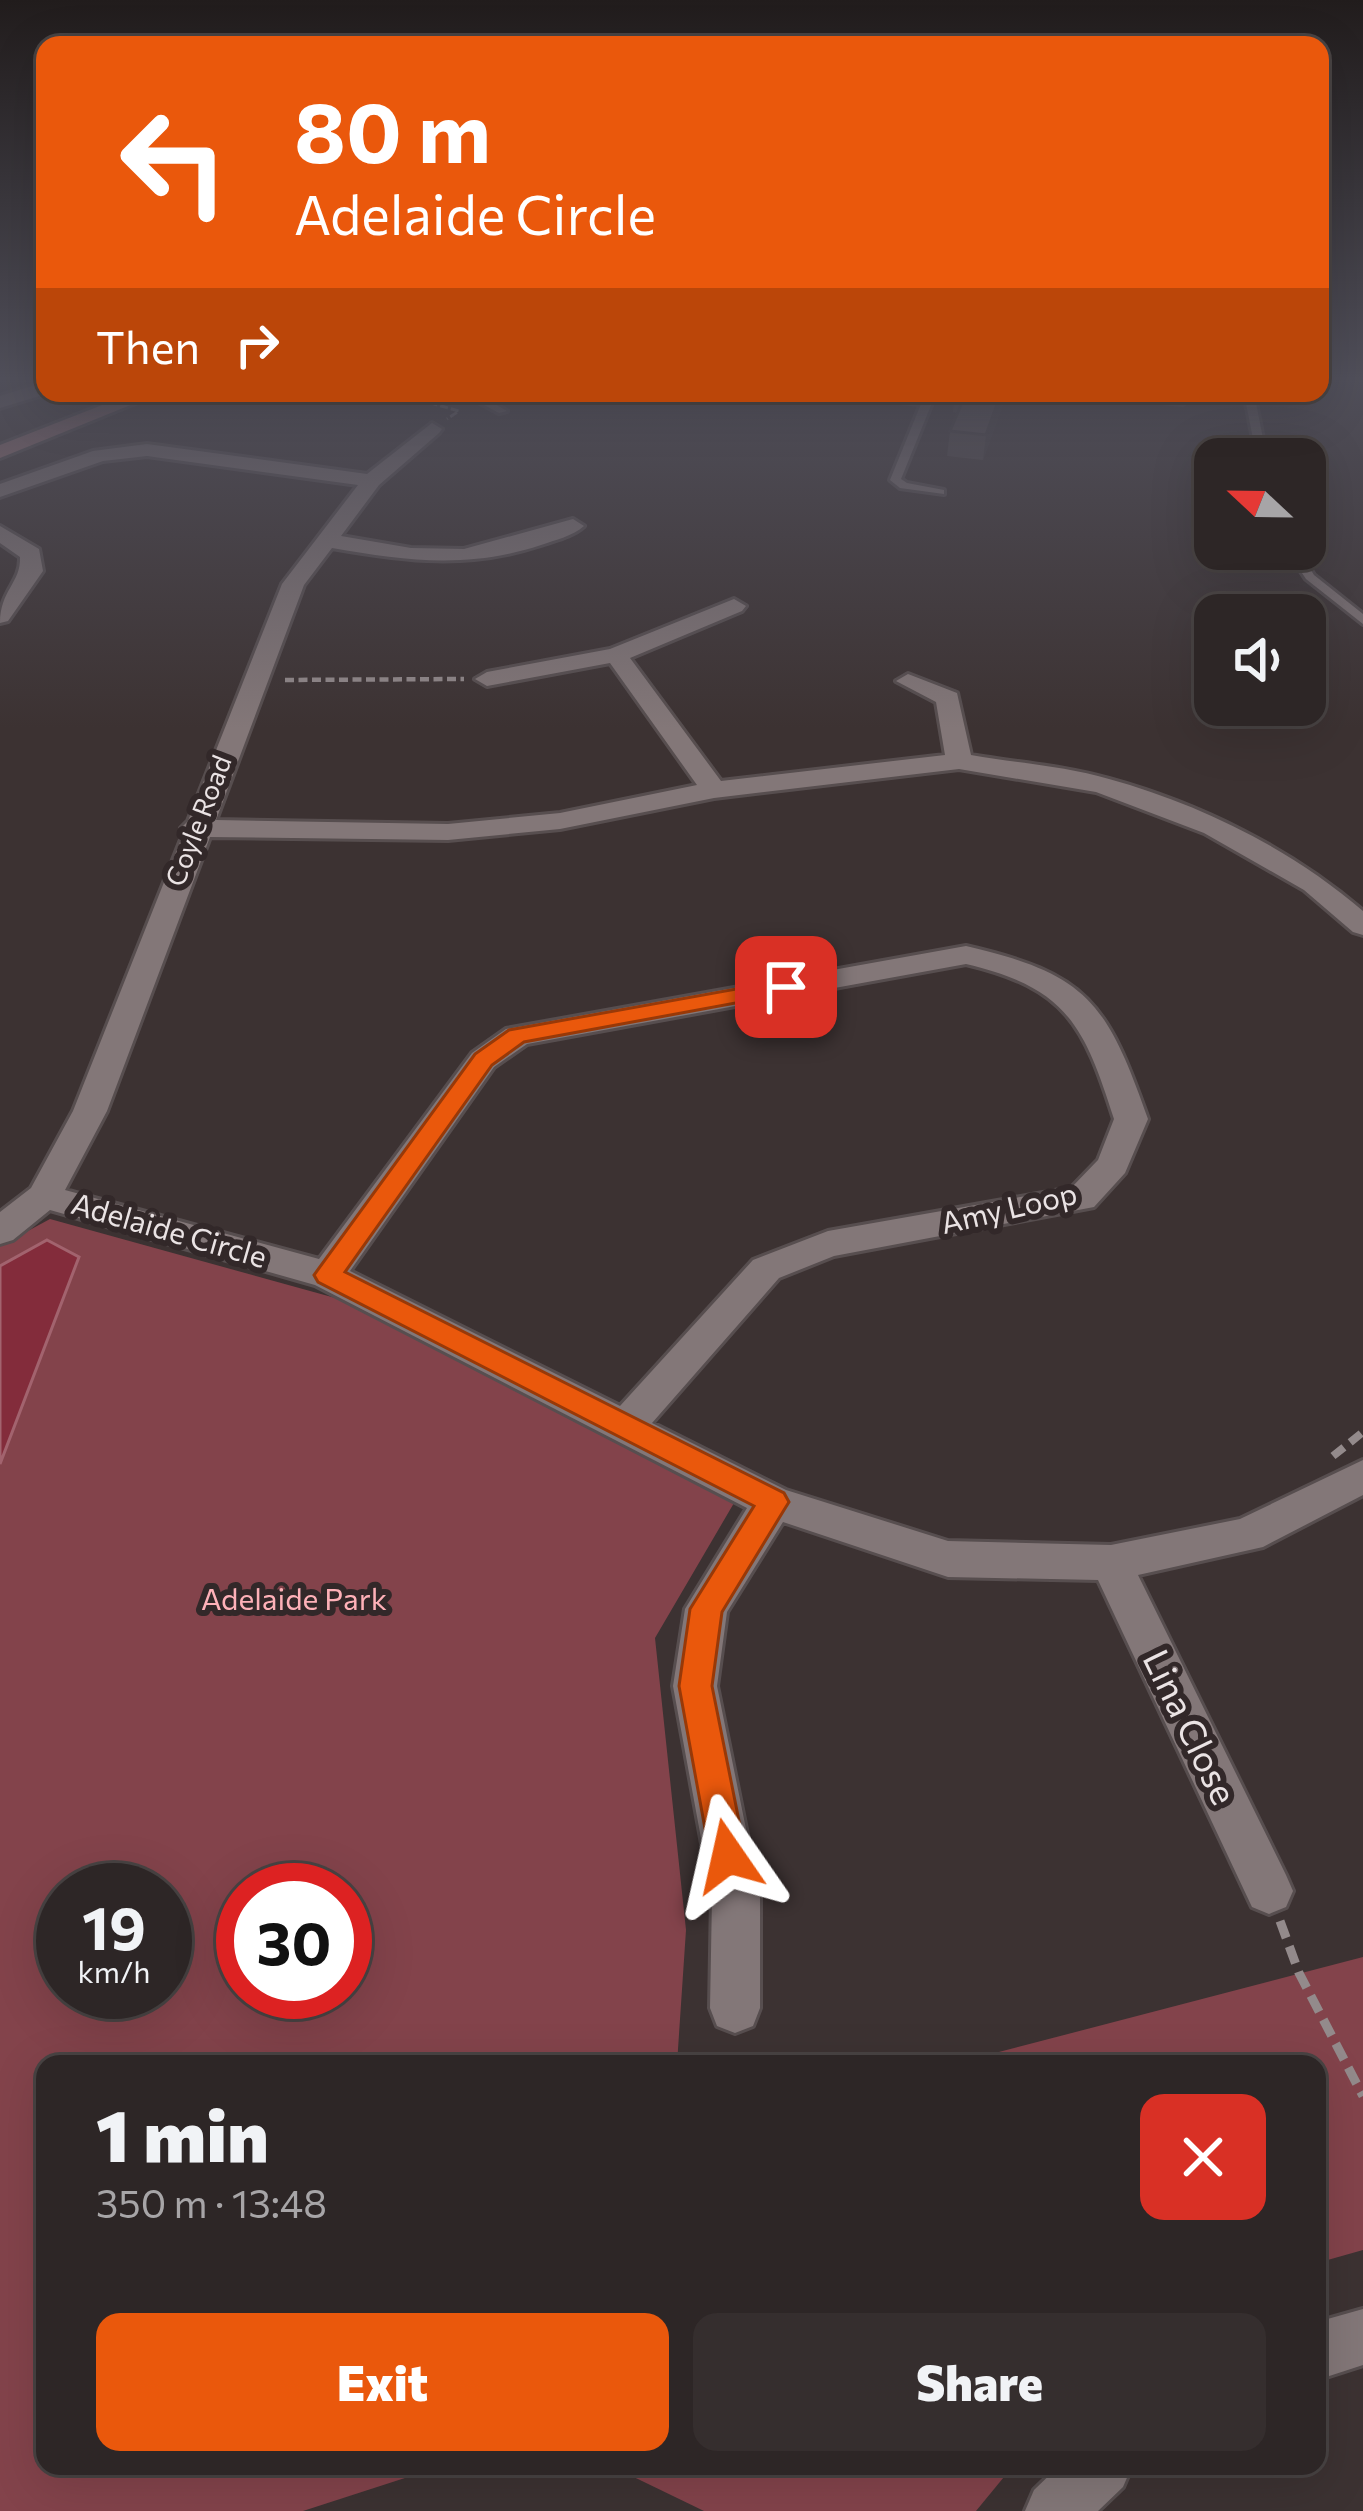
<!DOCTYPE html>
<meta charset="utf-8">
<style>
:root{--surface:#2d2626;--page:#352e2e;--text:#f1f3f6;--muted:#a7a5a7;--line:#484343;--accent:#ea580c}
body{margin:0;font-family:Commissioner,sans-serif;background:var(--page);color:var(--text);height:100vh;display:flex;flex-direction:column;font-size:45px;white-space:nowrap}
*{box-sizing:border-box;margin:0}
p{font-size:39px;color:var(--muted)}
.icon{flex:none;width:66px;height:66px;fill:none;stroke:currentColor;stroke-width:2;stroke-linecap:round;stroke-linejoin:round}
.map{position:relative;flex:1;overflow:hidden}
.panel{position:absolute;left:36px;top:2055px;width:1290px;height:420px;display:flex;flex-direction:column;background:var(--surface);border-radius:24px;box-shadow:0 12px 48px #0002,0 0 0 3px var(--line)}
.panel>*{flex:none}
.hud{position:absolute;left:36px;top:36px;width:1293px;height:366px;border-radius:24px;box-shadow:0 12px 48px #0002,0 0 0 3px var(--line);background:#ea580c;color:#fff;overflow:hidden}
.needle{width:78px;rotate:292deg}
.buttons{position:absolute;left:1194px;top:438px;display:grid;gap:24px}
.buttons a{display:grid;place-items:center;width:132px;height:132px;border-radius:24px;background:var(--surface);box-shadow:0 12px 48px #0002,0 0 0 3px var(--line);font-size:60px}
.speed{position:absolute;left:36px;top:1863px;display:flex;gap:24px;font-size:60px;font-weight:700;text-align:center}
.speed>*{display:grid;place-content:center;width:156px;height:156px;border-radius:50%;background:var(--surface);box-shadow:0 12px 48px #0002,0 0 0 3px var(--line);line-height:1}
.speed small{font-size:30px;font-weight:400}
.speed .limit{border:18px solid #d22;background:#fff;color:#111}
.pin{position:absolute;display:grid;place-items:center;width:102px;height:102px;color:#fff;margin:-51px;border-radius:24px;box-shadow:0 6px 18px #0006}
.me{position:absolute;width:132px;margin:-66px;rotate:349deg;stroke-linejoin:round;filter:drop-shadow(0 0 9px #0008)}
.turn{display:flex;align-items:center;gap:42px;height:252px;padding:0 60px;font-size:54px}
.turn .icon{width:156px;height:156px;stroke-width:2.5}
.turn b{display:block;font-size:84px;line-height:102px}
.then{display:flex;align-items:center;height:114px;padding:0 60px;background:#0003;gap:24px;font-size:45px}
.round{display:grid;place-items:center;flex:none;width:126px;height:126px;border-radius:24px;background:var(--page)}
.summary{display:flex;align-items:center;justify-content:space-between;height:204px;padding:0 60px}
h1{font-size:72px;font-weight:800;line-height:90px}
.cta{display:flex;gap:24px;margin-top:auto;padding:24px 60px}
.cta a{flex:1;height:138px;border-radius:24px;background:var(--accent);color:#fff;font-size:48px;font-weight:800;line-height:138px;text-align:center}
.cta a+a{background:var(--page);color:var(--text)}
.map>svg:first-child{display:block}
</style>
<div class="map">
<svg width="1363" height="2511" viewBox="0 0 1363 2511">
<rect width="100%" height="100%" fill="#3c3232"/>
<g fill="#83434b" fill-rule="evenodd">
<path d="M50,1219L339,1299L734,1503L655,1638L686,1930L677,2064H45V2466H442L303,2511H0V1246ZM63,1890H165V1992H63ZM243,1890H345V1992H243Z"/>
<polygon points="1363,1957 1363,2250 1317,2263 1317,2064 953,2064"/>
<polygon points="611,2466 1013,2466 976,2511 704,2511"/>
</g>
<polygon fill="#832c3b" stroke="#a2636e" stroke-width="3" points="47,1240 79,1257 0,1464 0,1266"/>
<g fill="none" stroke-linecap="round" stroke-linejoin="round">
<defs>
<g id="lane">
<polygon points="473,393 483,393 481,396 507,411 499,413 473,399"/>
<polygon points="853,393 924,399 926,393 936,393 901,479 907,483 944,490 944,494 900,488 890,480 921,404 856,398 853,397"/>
<polygon points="1091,393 1181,398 1185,393 1195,393 1183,404 1096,396"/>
<polygon points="1244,393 1254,393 1267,459 1257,459"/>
<polygon points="1286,549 1298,549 1314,575 1363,614 1363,624 1306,579"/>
</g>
<g id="street">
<polygon points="45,382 49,393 0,408 0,396"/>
<path d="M432,423L442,429L439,433L379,485L341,536L411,548L464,549L573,519L584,526C573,536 555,540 541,545C468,569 406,561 332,548L304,585L216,820L448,824L560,813L697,785L610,663L487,686L475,679L487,672L610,649L734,599L746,606L742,611L630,658L721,781L945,755L936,702L896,681L908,674L957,693L971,755C1016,763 1065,766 1109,779C1200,804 1291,849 1363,911V935L1353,932L1304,890L1204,833L1096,792L959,769L714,798L560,829L448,840L210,837L107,1111L65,1190L319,1259L472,1053L506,1029L966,946C1088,974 1107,1003 1148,1119L1125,1173L1094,1207L834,1256L779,1278L652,1423L786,1490L948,1541L1111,1545L1240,1519L1363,1460V1495L1263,1547L1138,1575L1286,1875L1293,1891L1286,1907L1269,1914L1252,1907L1098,1580L948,1577L783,1522L727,1612L717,1686L760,1898V2008L753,2026L735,2033L717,2026L710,2008L712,1898L673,1686L685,1609L747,1508L315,1285L50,1210L13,1240L0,1244V1212L31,1188L73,1111L184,832L181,828L188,821L282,584L358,485L147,456L103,461L0,497V484L93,451L147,444L367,474ZM966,964C1067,988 1084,1025 1114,1119L1098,1160L1071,1188L828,1231L753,1260L620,1406L350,1271L494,1067L527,1044Z"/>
<path d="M0,526L39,549L43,571L8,621L0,623C0,590 21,583 20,557L0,543Z"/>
</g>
<g id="secondary">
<polygon points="1363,2309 1363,2365 1317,2380 1317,2322"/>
<polygon points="1059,2466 1132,2466 1123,2487 1098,2511 1025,2511 1034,2490"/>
</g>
<polygon id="primary" points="133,393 160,393 0,458 0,445"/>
</defs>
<use href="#lane" stroke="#574e4f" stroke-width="6"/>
<use href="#street" stroke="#574e4f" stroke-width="6"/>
<use href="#secondary" stroke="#574e4f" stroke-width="6"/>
<use href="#primary" stroke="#574e4f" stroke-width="6"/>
<polyline stroke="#938a8b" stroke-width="3" stroke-dasharray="8 3" stroke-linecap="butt" points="423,393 434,404 459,411 447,419"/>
<polyline stroke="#938a8b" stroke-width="4.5" stroke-dasharray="9 4.5" stroke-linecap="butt" points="285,680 464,679"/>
<polyline stroke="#938a8b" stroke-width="8" stroke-dasharray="14 8" stroke-linecap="butt" points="1333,1456 1363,1432"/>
<polyline stroke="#938a8b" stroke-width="9" stroke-dasharray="18 9" stroke-linecap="butt" points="1280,1921 1299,1973 1363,2096"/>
<use href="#lane" fill="#837778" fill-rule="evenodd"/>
<use href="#street" fill="#837778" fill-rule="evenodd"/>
<use href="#secondary" fill="#837778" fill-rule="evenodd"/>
<use href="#primary" fill="#af7e82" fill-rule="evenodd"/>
</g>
<polygon fill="#4f4647" points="955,393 1007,393 983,460 947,456 950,431 957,413 953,412"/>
<polygon fill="#403939" points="1001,393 1007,393 983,460 986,435"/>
<polygon fill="#5c5152" stroke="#403939" stroke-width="3" points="966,393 1001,393 986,435 950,431"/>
<linearGradient id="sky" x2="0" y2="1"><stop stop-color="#211c1c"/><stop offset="0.52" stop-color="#504f5a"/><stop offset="1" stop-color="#504f5a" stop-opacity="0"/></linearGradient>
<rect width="1363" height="728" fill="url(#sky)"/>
<polygon fill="#ea580c" stroke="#983908" stroke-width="3" points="786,980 795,982 795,992 524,1042 492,1065 345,1272 784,1493 789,1502 784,1510 722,1612 712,1686 746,1856 741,1868 728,1873 715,1868 710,1856 679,1686 690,1609 754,1506 318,1282 314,1275 475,1054 509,1030"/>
<g text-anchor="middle" stroke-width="12" stroke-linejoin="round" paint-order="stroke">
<g font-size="27" fill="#eae3e4" stroke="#322829">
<text transform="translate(199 821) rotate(-69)" y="9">Coyle Road</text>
</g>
<g font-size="30" fill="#eae3e4" stroke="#322829">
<text transform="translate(1009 1209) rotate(-13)" y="10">Amy Loop</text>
<text transform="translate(169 1231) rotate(16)" y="10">Adelaide Circle</text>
</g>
<g font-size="30" fill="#feb1b8" stroke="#322829">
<text x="294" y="1610">Adelaide Park</text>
</g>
<g font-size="36" fill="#eae3e4" stroke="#322829">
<text transform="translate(1190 1727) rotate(64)" y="13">Lina Close</text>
</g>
</g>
</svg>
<div class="buttons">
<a><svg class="needle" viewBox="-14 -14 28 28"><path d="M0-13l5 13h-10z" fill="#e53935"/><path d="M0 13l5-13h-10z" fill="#a7a5a7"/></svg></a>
<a><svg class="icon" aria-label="sound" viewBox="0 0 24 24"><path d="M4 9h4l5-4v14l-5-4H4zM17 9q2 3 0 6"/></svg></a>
</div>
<div class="speed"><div>19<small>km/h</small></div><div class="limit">30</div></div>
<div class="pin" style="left:786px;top:987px;background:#d93025"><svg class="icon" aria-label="arrive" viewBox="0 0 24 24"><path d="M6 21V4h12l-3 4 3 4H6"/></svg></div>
<svg class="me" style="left:728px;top:1856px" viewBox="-20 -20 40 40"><path d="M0-17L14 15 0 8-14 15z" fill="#ea580c" stroke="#fff" stroke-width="4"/></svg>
<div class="hud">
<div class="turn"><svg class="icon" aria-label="left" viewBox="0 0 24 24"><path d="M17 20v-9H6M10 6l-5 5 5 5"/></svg><div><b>80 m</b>Adelaide Circle</div></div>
<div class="then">Then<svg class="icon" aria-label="right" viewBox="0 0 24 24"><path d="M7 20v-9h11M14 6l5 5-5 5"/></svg></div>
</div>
<section class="panel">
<div class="summary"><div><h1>1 min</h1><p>350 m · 13:48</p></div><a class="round" style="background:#d93025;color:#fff"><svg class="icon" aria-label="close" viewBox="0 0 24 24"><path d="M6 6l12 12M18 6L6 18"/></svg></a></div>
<div class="cta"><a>Exit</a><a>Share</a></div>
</section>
</div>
